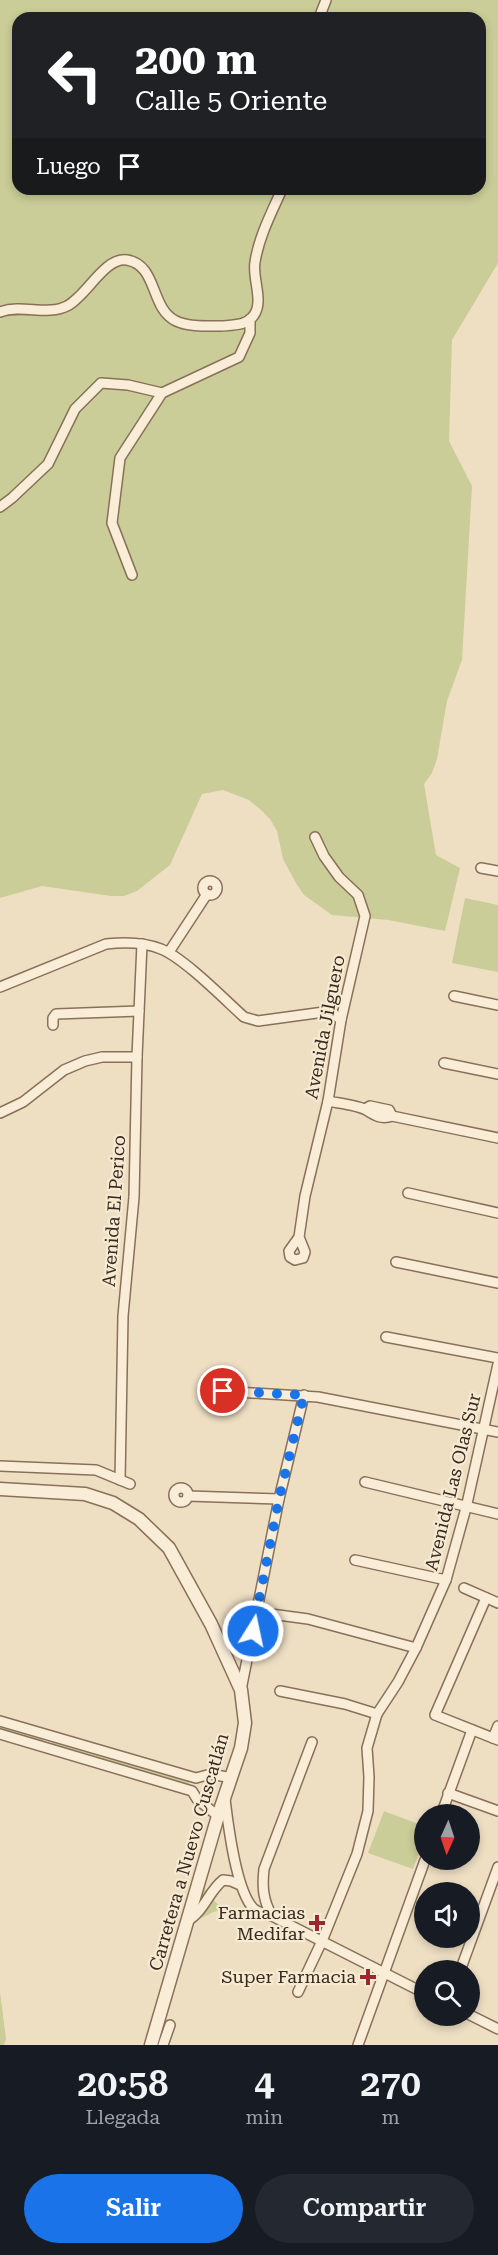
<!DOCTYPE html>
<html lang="es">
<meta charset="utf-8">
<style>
:root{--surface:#171b24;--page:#242831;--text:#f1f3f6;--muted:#9ea1a6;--accent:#1a73e8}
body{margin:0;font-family:"Roboto Serif",serif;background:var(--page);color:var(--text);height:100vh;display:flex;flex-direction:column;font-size:22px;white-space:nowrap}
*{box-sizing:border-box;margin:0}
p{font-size:20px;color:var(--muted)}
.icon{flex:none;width:33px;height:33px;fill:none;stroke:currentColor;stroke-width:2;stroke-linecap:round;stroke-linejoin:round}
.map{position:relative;height:2045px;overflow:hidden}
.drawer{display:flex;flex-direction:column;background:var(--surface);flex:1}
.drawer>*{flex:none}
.hud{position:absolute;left:12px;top:12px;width:474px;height:183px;border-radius:18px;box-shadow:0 3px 9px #0003;background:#202124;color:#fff;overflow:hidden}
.needle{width:39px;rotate:183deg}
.tools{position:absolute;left:414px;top:1804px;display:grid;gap:12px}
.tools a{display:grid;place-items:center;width:66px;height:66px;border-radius:50%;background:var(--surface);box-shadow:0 3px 9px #0003;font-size:30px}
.pin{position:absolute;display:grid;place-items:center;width:51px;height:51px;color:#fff;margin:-26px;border:3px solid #fff;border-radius:50%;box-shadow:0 2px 6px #0007}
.me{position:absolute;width:66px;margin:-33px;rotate:10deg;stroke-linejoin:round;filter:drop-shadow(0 0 4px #0008)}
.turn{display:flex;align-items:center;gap:21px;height:126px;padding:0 24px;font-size:27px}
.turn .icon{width:78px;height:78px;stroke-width:2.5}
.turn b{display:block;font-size:42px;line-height:51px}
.then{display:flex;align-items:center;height:57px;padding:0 24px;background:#0003;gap:12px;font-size:22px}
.eta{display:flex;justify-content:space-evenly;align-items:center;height:102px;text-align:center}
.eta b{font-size:36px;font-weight:600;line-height:42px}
.primary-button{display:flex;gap:12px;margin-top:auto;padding:12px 24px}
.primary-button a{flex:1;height:69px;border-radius:36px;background:var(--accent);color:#fff;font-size:24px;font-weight:600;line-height:69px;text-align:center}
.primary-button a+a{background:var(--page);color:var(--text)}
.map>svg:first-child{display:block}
</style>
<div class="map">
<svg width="498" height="2045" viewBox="0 0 498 2045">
<rect width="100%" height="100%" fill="#eedfc3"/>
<g fill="#cacd97" fill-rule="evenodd">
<path d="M0,0H498V263L452,340L449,441L472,486L462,660L447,701L437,759L432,773L424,784L436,855L460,868L445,931L388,920L332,915L304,895L296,883L283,859L277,831L270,819L260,809L249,800L223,790L202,794L170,865L137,891L124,896H111L42,886L0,898ZM18,18H480V189H18Z"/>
<polygon points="465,898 498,905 498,972 452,963"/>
<polygon points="0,1725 44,1738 43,1743 0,1730"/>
<polygon points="53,1740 190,1781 188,1787 52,1746"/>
<polygon points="384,1811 424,1826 424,1839 413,1869 368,1853"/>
<path d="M203,1882L207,1894L223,1909C211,1911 205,1919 192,1920Z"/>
<polygon points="0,1992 6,2039 4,2045 0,2045"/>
</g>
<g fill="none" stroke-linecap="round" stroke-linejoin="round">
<defs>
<g id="minor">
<polyline points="319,18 326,0"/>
<path d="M0,312C22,304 48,316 67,306C87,296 104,257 127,260C158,265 150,309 176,321C189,327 206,326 221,326C232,325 247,326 254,315C264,301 252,278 255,262C259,236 272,212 282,189"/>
<polyline points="0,507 12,498 48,464 75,409 101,383 128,385 162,393"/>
<polyline points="132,575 112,523 120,458 162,393 239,357 250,333 250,319"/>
<polyline points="481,868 498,871"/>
<circle cx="210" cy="888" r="7"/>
<polyline points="169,952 207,894"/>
<path d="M0,987L106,944C124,942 144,942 161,949C184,958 224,999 244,1017L258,1021L324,1012L334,1014L341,1020"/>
<polyline points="454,996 498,1005"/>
<polyline points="53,1025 53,1018 56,1014 139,1011"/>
<polyline points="444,1063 498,1074"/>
<path d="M328,1101C337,1103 358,1105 366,1110C374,1115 381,1120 392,1116L498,1138"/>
<polyline points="365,1109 370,1106 389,1110 392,1116"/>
<polyline points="0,1113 23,1102 64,1070 85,1061 102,1057 137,1057"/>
<polyline points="408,1193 498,1213"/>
<polyline points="299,1237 305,1252 303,1258 295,1260 290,1257 289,1251 299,1237 305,1196 328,1101 341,1020 365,916 358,895 339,877 324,856 315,837"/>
<polyline points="396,1262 498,1283"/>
<polyline points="386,1337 498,1358"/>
<polyline points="203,1390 318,1397 498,1432"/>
<polyline points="0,1466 96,1470 130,1484"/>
<polyline points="120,1480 123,1316 134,1197 137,1057 142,944"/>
<polyline points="365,1482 498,1514"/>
<circle cx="181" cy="1495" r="7"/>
<polyline points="188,1496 279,1499"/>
<polyline points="355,1560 446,1580"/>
<polyline points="464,1588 498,1603"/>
<polyline points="486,1598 435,1715 498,1740"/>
<polyline points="256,1612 308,1619 416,1648"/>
<polyline points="241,1690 279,1499 304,1395"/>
<polyline points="280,1691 345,1704 377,1714"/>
<polyline points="0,1721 196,1778 211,1774 232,1778"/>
<polyline points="0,1734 192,1791 197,1799 218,1816"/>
<polyline points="493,1738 498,1726"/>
<path d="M312,1742L264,1869C262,1887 263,1900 272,1916L424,1993"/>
<polyline points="448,1793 498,1811"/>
<path d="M225,1799C228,1824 236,1892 254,1909C259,1913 265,1914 272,1916"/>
<polyline points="441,1815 472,1730"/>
<path d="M187,1921C204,1912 208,1892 223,1880L231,1881L240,1885"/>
<polyline points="460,1971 498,1867"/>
<polyline points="298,1992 322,1941 357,1854 368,1811 369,1777 367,1748 377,1714 398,1682 416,1648 446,1580 466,1508 498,1364"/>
<polyline points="470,2015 498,2029"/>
<polyline points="163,2045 170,2025"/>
<polyline points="358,2045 425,1860"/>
</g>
<polyline id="tertiary" points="0,1489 85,1494 113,1503 139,1519 169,1548 211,1624 241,1690 245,1723 241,1748 218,1816 151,2045"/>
</defs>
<use href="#minor" stroke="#89705a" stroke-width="12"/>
<use href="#tertiary" stroke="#89705a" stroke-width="15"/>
<use href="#minor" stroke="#f9edd7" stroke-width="9"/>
<use href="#tertiary" stroke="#f9edd7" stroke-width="12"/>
</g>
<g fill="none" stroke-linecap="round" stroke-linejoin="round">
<polyline stroke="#1a73e8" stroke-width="10" stroke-dasharray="0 18" points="223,1391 304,1395 279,1499 253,1631"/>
</g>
<g fill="#982931" stroke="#f6ead3" stroke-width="2">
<path d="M314 1914h6v6h6v6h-6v6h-6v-6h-6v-6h6z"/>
<path d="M365 1968h6v6h6v6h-6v6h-6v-6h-6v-6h6z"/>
</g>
<g text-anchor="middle" stroke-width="4.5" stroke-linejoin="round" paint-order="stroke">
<g font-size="18" fill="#39291e" stroke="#f6ead3">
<text transform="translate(325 1027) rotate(-79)" y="6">Avenida Jilguero</text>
<text transform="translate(114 1211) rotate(-86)" y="6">Avenida El Perico</text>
<text transform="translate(453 1482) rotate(-76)" y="6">Avenida Las Olas Sur</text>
<text transform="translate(189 1852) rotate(-74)" y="6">Carretera a Nuevo Cuscatlán</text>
</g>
<g font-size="18" fill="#39291e" stroke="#f6ead3" text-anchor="end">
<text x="305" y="1919">Farmacias<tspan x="305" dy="21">Medifar</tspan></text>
<text x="356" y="1983">Super Farmacia</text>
</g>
</g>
</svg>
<div class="tools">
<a><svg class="needle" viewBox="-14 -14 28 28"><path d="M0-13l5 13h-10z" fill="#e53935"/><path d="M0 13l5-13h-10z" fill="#9ea1a6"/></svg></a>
<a><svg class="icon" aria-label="sound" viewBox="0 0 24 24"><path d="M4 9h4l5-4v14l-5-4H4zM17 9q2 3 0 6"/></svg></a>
<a><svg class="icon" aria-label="search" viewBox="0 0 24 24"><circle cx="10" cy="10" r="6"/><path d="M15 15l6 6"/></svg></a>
</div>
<div class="pin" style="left:223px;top:1391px;background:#d93025"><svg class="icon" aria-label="arrive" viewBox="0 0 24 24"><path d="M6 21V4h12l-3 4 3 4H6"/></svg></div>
<svg class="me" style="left:253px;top:1631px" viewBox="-20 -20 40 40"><circle r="17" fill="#1a73e8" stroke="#fff" stroke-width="3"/><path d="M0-11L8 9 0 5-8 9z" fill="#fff"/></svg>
<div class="hud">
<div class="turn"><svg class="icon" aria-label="left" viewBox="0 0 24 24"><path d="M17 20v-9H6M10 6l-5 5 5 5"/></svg><div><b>200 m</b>Calle 5 Oriente</div></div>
<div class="then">Luego<svg class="icon" aria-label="arrive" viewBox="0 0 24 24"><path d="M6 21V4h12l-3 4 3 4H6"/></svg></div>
</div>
</div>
<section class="drawer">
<div class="eta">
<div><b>20:58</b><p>Llegada</p></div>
<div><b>4</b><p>min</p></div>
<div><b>270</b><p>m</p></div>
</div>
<div class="primary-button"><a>Salir</a><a>Compartir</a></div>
</section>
